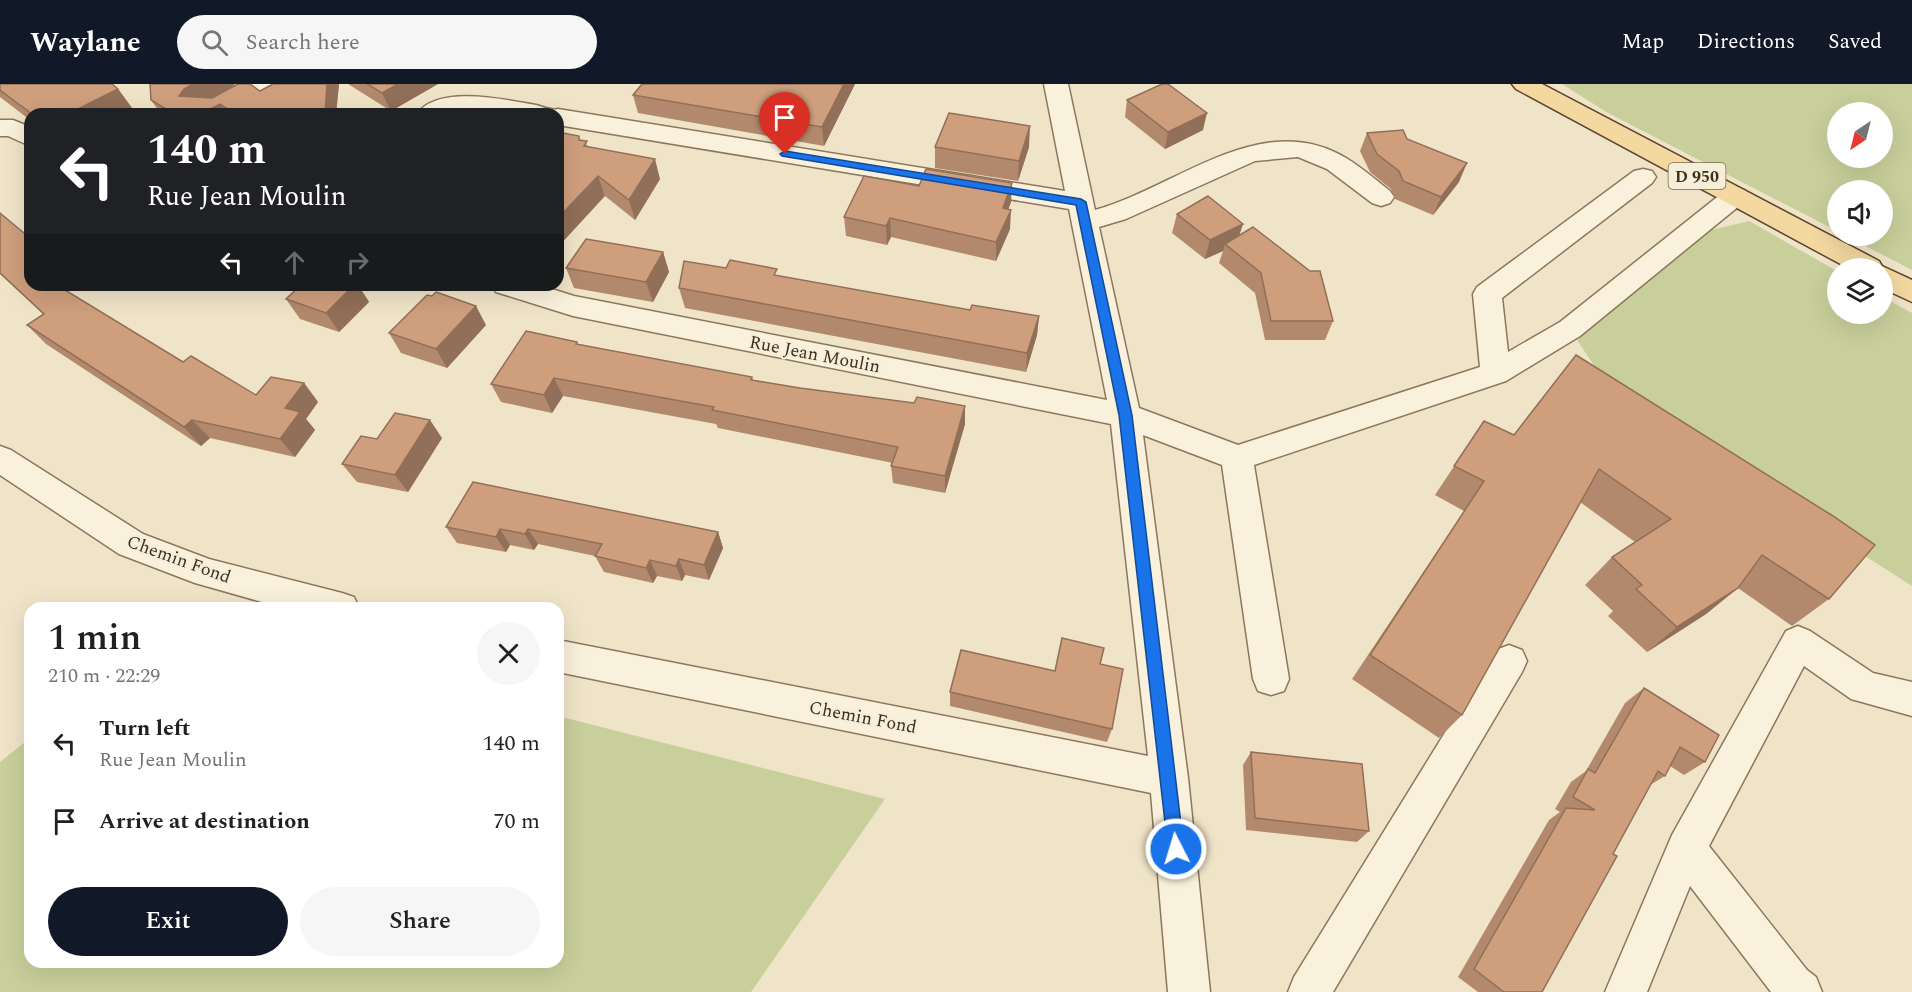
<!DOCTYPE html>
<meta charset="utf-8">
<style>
:root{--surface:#fff;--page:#f6f6f6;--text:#202124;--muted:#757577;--accent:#111827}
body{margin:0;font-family:Spectral,serif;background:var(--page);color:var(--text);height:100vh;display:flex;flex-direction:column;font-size:22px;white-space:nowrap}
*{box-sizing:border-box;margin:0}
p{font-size:20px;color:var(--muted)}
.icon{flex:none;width:33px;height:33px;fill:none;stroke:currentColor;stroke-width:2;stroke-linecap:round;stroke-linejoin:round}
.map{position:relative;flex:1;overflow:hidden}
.drawer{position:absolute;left:24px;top:518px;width:540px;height:366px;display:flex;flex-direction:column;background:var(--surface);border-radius:18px;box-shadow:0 6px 24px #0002}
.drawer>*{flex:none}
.hud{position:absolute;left:24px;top:24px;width:540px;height:183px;border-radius:18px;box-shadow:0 6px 24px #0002;background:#202124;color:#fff;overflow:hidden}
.needle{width:39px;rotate:215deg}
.tools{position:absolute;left:1827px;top:18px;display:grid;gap:12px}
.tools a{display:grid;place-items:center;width:66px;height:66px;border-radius:50%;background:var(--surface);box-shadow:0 6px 24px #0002;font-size:30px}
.pin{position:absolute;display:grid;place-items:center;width:51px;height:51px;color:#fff;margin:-62px -26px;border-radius:50% 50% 50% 0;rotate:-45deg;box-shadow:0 0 6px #0007}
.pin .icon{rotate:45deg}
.me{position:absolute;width:66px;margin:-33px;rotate:355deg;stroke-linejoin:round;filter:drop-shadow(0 0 4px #0008)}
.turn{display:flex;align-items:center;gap:21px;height:126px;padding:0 24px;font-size:27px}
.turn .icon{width:78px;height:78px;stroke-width:2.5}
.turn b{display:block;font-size:42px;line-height:51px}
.lanes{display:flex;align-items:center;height:57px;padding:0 24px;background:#0003;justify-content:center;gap:30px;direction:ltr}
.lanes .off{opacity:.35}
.round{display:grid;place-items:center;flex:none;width:63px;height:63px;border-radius:32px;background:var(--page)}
.summary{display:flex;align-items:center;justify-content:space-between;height:102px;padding:0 24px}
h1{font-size:36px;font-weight:600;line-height:45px}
.action{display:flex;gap:12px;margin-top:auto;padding:12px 24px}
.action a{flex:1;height:69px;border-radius:36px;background:var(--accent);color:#fff;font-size:24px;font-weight:600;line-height:69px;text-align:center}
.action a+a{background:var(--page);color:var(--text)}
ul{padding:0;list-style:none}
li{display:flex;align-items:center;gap:18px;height:78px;padding:0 24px}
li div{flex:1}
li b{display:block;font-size:22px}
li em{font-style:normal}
header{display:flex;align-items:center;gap:36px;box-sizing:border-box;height:84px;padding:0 30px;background:var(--accent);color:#fff}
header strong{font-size:28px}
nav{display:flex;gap:33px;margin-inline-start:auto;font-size:21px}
.search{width:420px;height:54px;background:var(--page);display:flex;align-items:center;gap:15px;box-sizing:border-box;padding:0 21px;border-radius:33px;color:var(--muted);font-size:22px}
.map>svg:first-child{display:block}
</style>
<header>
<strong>Waylane</strong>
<div class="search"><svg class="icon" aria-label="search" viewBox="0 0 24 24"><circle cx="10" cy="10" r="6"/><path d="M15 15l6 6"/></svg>Search here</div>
<nav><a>Map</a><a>Directions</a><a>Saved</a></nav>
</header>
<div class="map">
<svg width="1912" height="908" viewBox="0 0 1912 908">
<rect width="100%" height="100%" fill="#f0e4c8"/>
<g fill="#c9cf9b" fill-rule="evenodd">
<path d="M1562,0H1912V186L1846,152H1882V106H1838L1837,147L1608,29ZM1838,28H1882V74H1838Z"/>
<polygon points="1749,137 1837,187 1838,230 1882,230 1883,213 1912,229 1912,502 1613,310 1577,256 1703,148"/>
<polygon points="558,632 885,715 751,908 0,908 0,678 30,654 30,878 558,878"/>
</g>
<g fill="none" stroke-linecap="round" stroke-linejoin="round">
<defs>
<g id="minor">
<polygon points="242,0 272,0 268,5 224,30 194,30 197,25"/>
<path d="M1044,0H1068L1095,126C1176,104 1261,23 1346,74C1361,83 1376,96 1390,107L1394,113L1390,119L1381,122L1372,119L1327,85L1298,73L1255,77L1126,135L1099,143L1139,324L1238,361L1480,283L1473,210L1477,203L1634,87L1643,85L1652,87L1656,93L1652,99L1502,214L1508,268L1560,238L1726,106L1735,103L1744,106L1748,112L1744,118L1580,252L1506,297L1254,381L1289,595L1284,607L1271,611L1258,607L1253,595L1222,381L1143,351L1188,694L1210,908H1168L1151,709L558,588V556L1148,672L1111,340L573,232L496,208L492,201H539L574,212L1107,316L1069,125L558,41V30H504L470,26L448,30H417C438,0 506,16 536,21C544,23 551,27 558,25L1065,107Z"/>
<polygon points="0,36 13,36 30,43 30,62 8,52 0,52"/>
<polygon points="0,362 11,366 143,450 209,475 342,509 354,513 359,524 283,524 195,499 119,470 0,391"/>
<polygon points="1798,542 1810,547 1873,589 1912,598 1912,632 1851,615 1804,582 1709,762 1807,886 1816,893 1822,908 1771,908 1690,802 1647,908 1605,908 1672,751 1786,547"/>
<polygon points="1509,561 1522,566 1527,577 1522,588 1333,908 1288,908 1294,893 1496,566"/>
</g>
<polygon id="major" points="1512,0 1542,0 1879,177 1882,182 1912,196 1912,218 1882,204 1882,184 1848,184 1516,5"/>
</defs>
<use href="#minor" stroke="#8d765c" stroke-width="3"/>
<use href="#major" stroke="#5b4430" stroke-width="3"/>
<use href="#minor" fill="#faf1dc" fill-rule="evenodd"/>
<use href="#major" fill="#f3d9a0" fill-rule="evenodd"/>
</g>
<g fill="#b2896c">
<polygon points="0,0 118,5 132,24 120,30 30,30 30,36 0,13"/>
<polygon points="273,0 339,0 336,30 161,30 151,16 260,7"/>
<polygon points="348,0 438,0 391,27"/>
<polygon points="642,0 855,0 824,62 638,29 633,11"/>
<polygon points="1127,16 1203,46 1165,65 1125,33"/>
<polygon points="1367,49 1407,55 1459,98 1433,131 1395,115 1391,105 1370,88 1360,67"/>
<polygon points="581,56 589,63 660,95 635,136 605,112"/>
<polygon points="935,63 1029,63 1018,97 935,84"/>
<polygon points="919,102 1011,118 1008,125 1010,145 996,177 891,153 887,161 846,152 844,133"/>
<polygon points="0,129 30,201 63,201 60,203 183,278 256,311 304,299 318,318 306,335 315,346 295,373 210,354 201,362 46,260 27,241 43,230 0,190"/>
<polygon points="1177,130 1240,151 1333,237 1325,256 1265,256 1255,209 1219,179 1223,167 1205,175 1172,149"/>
<polygon points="663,168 669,188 653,218 574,204 566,184"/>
<polygon points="779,192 970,226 1039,232 1037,251 1026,288 685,224 679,204"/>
<polygon points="301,201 358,201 369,218 339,248 300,235 286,215"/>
<polygon points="486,241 447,284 401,269 389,249"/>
<polygon points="577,258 578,260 752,293 753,296 800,304 914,319 965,322 965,340 945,409 893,399 891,382 893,379 718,344 716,340 563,312 552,329 501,318 491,300"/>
<polygon points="1576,271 1829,515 1792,542 1738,504 1706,530 1647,568 1608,532 1613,527 1585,501 1612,473 1635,458 1580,418 1462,631 1439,654 1352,595 1464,427 1435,411 1484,337 1514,351"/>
<polygon points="442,354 408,408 357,398 342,380 377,355"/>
<polygon points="446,443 718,448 723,464 709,496 685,491 682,497 657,492 653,499 604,488 595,472 538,460 534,466 510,461 506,468 457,459"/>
<polygon points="1100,580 1112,645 1107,658 950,622 950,608 1055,587"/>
<polygon points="1644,604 1705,678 1684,691 1670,682 1665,692 1650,701 1613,770 1542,908 1478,908 1458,893 1549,736 1560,728 1555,725 1571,698 1586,687 1625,619"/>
<polygon points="1251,668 1369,747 1357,758 1246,746 1243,681"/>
</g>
<g fill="#916f58">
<polygon points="193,0 234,0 235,1 196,23 179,12 184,5"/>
<polygon points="327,0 339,0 336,30 325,30"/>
<polygon points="398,0 438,0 391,27 382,9"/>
<polygon points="844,0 855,0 824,62 822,43"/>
<polygon points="118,5 132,24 120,30 68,30"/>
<polygon points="220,20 227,30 201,30"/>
<polygon points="1207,29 1203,46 1165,65 1168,48"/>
<polygon points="1030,42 1029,63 1018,97 1019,77"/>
<polygon points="655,75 660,95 635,136 629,116"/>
<polygon points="1467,79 1459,98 1433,131 1441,113"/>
<polygon points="598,92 605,112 558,163 558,134"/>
<polygon points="1012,99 1011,118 1002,143 1003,124"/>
<polygon points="1011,126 1010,145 996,177 996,158"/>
<polygon points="890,134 891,153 887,161 886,142"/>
<polygon points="1243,140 1237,159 1225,160 1223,167 1205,175 1210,156"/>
<polygon points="663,168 669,188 653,218 646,198"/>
<polygon points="354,201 358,201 369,218 339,248 326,229"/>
<polygon points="476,222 486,241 447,284 436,265"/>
<polygon points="1039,232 1037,251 1026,288 1027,269"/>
<polygon points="554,294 563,312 552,329 544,311"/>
<polygon points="304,299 318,318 306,335 315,346 295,373 280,355 285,324"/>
<polygon points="965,322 965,340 945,409 945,392"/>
<polygon points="192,336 210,354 201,362 184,343"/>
<polygon points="430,336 442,354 408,408 395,391"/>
<polygon points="500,445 510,461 506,468 496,453"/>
<polygon points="528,445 538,460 534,466 525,450"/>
<polygon points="718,448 723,464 709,496 704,481"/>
<polygon points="679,475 685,491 682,497 676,482"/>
<polygon points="650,476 657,492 653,499 646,484"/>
<polygon points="1738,504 1706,530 1647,568 1677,543"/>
</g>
<g fill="#cf9f7d" stroke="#916f58" stroke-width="1.5">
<polygon points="0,0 112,0 118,5 68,30 32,30 0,6"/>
<polygon points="150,0 193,0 184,5 179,12 212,14 238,0 250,0 260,7 273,0 327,0 325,30 236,30 220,20 201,30 174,30 151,16"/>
<polygon points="367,0 398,0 382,9"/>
<polygon points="642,0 844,0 822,43 633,11"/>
<polygon points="1162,0 1168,0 1207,29 1168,48 1127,16"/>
<polygon points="949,29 1030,42 1019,77 935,63"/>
<polygon points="1403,46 1407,55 1467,79 1441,113 1403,97 1399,87 1377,70 1367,49"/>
<polygon points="558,48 579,52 579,56 587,57 584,62 655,75 629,116 598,92 558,134"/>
<polygon points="926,85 1012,99 1003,124 1011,126 996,158 890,134 886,142 844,133 864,92 919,102"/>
<polygon points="1208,112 1243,140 1210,156 1177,130"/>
<polygon points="0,129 30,154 30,201 57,201 183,278 191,272 256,311 271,293 304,299 285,324 300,328 280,355 192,336 184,343 27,241 44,230 0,189"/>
<polygon points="1253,143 1310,187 1320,187 1333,237 1271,237 1261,189 1225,160"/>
<polygon points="586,155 663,168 646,198 566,184"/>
<polygon points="730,176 777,185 774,191 970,226 972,221 1039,232 1027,269 679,204 684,177 726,184"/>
<polygon points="301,201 354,201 326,229 286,215"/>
<polygon points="436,208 476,222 436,265 389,249 427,211 432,212"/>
<polygon points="526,247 577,258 576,260 752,293 751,296 800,304 914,319 917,313 965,322 945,392 891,382 898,363 712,326 714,323 554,294 544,311 491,300"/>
<polygon points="1576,271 1833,432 1875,461 1829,515 1762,471 1738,504 1677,543 1636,505 1642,501 1612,473 1671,435 1599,385 1462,631 1370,571 1484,397 1454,382 1484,337 1514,351"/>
<polygon points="395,329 430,336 395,391 342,380 361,352 377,355"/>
<polygon points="473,398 718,448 704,481 679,475 676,482 650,476 646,484 595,472 602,460 528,445 525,450 500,445 496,453 446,443"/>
<polygon points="1062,554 1104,564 1100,580 1123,585 1112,645 950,608 961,566 1055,587"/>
<polygon points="1644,604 1719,651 1705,678 1680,663 1665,692 1658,687 1613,770 1617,772 1542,908 1504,908 1474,885 1566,724 1595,726 1573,713 1588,685 1595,689"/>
<polygon points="1251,668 1362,680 1369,747 1255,734"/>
</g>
<polygon fill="#1a73e8" stroke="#114b97" stroke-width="1.5" points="785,67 1081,115 1086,118 1132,331 1184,765 1181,771 1176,773 1170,771 1168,765 1119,331 1076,121 782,72 780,70"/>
<g text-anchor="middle" stroke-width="4.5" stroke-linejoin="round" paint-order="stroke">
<rect fill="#f7eed8" stroke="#756857" stroke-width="1.5" x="1668.5" y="79" width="57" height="26" rx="4.5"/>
<g font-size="16" font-weight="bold" fill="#3d2e20">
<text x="1697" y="98">D 950</text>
</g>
<g font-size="18" fill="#3d2e20" stroke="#f7eed8">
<text transform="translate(815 270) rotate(11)" y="6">Rue Jean Moulin</text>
<text transform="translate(179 475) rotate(20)" y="6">Chemin Fond</text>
<text transform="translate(863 633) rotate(11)" y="6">Chemin Fond</text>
</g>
</g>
</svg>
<div class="tools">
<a><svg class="needle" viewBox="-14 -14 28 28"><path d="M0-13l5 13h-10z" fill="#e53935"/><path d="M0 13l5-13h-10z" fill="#757577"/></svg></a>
<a><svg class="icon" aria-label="sound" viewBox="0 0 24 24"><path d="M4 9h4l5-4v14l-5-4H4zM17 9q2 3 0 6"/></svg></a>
<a><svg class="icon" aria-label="layers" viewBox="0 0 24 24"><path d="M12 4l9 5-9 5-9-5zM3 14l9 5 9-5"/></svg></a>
</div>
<div class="pin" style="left:785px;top:70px;background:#d93025"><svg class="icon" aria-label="arrive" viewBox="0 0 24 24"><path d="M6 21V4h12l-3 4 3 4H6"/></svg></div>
<svg class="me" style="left:1176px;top:765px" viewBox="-20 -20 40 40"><circle r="17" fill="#1a73e8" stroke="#fff" stroke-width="3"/><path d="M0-11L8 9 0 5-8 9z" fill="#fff"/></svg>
<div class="hud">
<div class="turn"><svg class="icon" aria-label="left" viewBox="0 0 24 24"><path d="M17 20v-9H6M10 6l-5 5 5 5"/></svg><div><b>140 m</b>Rue Jean Moulin</div></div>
<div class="lanes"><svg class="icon" aria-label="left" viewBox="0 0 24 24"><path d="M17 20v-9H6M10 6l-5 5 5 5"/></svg><svg class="icon off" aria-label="ahead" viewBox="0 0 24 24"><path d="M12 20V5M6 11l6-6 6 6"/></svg><svg class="icon off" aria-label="right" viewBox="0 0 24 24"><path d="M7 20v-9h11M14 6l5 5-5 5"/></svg></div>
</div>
<section class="drawer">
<div class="summary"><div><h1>1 min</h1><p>210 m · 22:29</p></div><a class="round"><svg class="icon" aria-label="close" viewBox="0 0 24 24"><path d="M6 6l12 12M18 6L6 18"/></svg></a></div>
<ul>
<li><svg class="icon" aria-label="left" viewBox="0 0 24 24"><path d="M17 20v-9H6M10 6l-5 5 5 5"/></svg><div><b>Turn left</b><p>Rue Jean Moulin</p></div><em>140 m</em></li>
<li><svg class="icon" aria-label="arrive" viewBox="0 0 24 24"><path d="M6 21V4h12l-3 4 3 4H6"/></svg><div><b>Arrive at destination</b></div><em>70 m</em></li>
</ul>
<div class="action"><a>Exit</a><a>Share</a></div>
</section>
</div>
